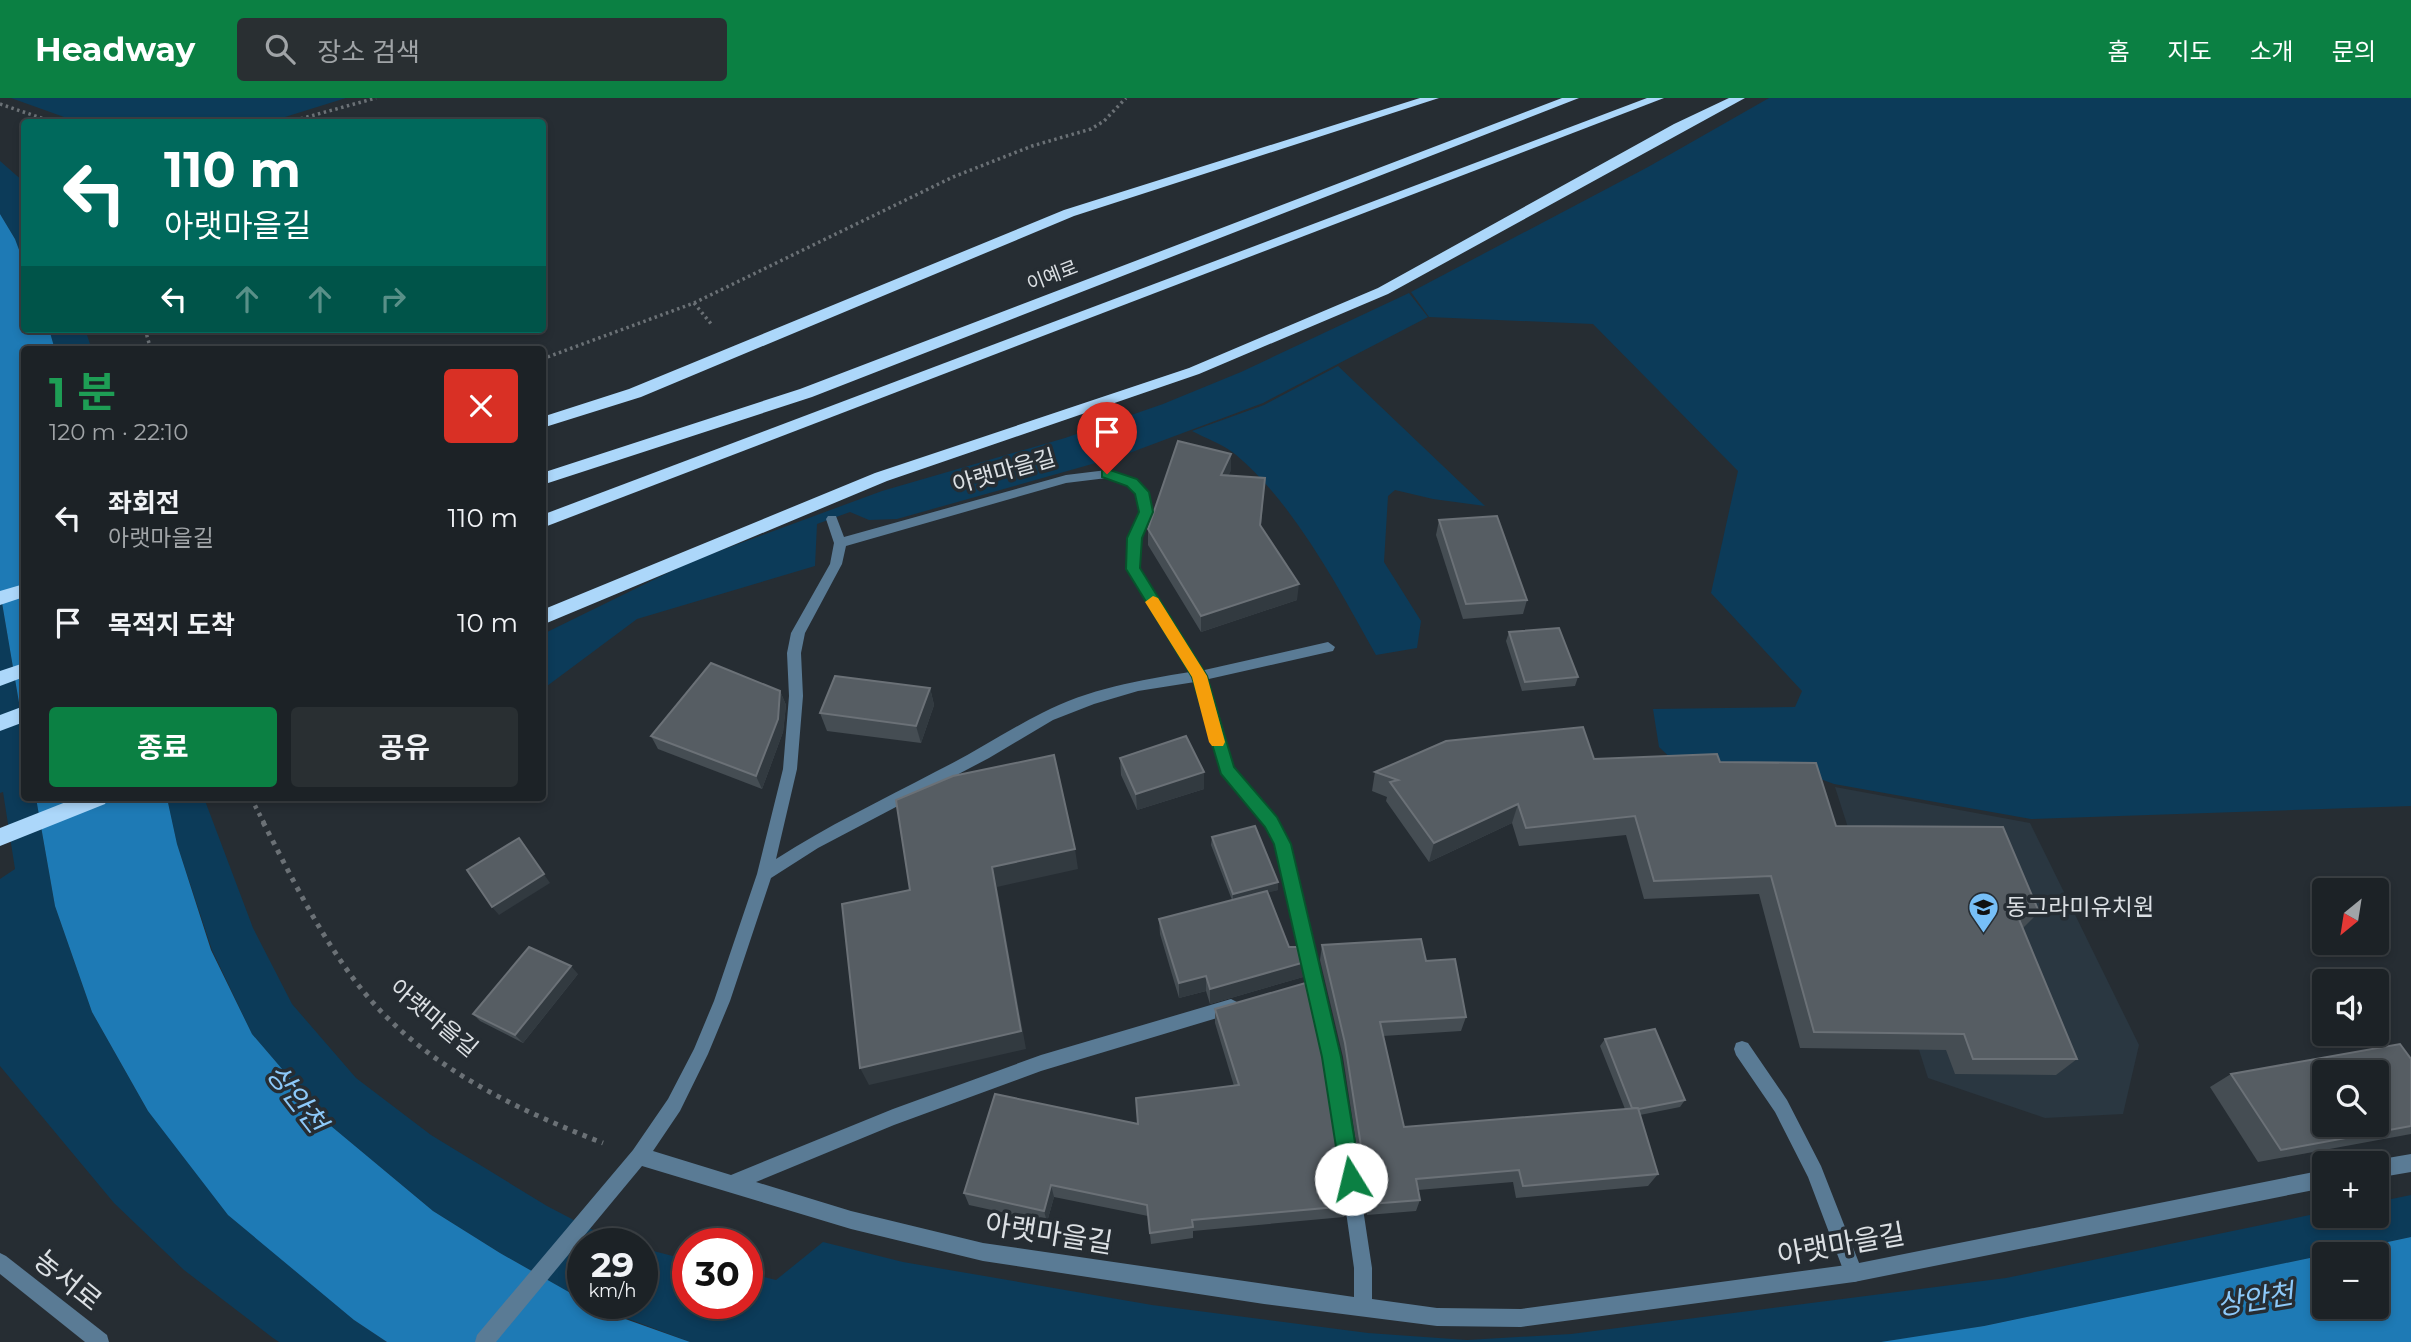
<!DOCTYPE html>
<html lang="ko">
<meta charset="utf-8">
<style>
:root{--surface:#1c2226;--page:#292f32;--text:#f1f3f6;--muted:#a0a4a7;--line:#3a3f43;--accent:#0b8043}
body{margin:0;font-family:Montserrat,"Noto Sans KR",sans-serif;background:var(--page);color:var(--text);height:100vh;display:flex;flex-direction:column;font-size:26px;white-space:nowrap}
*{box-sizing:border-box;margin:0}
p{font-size:23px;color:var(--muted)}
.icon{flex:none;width:38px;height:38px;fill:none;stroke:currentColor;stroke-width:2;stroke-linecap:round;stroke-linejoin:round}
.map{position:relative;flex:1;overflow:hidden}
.panel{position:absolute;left:21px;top:248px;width:525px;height:455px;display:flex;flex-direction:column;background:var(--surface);border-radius:7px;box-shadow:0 4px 10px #0003,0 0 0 2px var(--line)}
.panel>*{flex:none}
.banner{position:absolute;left:21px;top:21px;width:525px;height:214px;border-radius:7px;box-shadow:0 4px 10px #0003,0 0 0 2px var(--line);background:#00695c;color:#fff;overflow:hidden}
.needle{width:46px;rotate:210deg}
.controls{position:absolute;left:2312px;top:780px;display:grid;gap:14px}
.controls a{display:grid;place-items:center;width:77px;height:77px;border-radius:7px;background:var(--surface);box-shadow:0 4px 10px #0003,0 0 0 2px var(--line);font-size:35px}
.speed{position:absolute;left:567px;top:1130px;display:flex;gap:14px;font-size:35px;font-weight:700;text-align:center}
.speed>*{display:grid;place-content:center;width:91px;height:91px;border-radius:50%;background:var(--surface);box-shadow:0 4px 10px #0003,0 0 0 2px var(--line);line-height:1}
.speed small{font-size:18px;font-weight:400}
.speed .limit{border:10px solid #d22;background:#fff;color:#111}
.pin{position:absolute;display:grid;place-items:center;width:60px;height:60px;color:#fff;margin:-72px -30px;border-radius:50% 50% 50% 0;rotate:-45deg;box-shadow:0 0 7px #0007}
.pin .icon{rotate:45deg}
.me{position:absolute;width:77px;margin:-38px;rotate:351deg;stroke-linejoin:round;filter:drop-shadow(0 0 5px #0008)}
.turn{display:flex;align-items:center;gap:24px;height:147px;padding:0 28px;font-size:32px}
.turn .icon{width:91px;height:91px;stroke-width:2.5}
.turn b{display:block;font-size:49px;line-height:60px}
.lanes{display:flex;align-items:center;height:66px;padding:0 28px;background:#0003;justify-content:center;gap:35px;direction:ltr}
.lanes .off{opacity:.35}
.round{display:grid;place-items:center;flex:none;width:74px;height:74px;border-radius:7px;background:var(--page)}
.headline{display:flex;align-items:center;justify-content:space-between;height:119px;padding:0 28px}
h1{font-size:42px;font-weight:700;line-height:52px;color:#1e9e55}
.action{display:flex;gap:14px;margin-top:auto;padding:14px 28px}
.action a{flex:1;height:80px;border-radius:7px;background:var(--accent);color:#fff;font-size:28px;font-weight:700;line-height:80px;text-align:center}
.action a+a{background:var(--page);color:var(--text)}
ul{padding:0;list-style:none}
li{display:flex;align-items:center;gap:21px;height:105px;padding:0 28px}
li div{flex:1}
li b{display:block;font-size:26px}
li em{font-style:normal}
header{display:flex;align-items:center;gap:42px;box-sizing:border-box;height:98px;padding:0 35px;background:var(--accent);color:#fff}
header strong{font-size:33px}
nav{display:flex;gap:38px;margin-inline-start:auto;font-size:24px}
.search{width:490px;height:63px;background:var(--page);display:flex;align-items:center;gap:18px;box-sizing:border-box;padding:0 24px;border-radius:7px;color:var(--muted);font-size:26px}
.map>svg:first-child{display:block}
</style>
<header>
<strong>Headway</strong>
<div class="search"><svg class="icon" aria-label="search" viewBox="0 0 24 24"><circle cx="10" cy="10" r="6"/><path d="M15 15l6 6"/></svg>장소 검색</div>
<nav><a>홈</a><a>지도</a><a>소개</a><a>문의</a></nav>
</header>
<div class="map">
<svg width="2411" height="1244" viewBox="0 0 2411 1244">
<rect width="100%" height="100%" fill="#262d33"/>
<polygon fill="#2a3741" points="1835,689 2030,725 2139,947 2123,1016 2045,1020 1928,980"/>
<g fill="#0c3b59">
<polygon points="11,0 346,0 269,24 78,24"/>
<polygon points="1769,0 2411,0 2411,708 2031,721 1834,686 1799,673 1675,664 1659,649 1653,611 1795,609 1802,593 1711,495 1738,373 1593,226 1429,219 1411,194 1648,69"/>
<polygon points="0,63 24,84 24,165 15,141 0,116"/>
<polygon points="1409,195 1428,219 1263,305 1124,357 897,421 869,422 850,414 817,426 815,468 637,521 543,591 543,536 692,463 882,393 1065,340 1163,306 1241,274"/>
<polygon points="49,231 85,231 92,252 55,252"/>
<path d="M1338,268L1485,408L1433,401L1395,392L1388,398L1384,464L1421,523L1417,550L1376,557C1339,491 1294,405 1235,356C1223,346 1205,340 1192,333L1264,307Z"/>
<polygon points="0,493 24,634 24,700 36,700 55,808 92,914 148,1013 354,1222 387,1244 279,1244 273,1240 184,1172 114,1105 0,968 0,781 15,771 3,694 0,695"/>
<polygon points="167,700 204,700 253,830 292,906 356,980 431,1037 547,1108 612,1142 627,1146 583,1146 583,1202 500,1155 433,1113 331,1028 252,936 212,852 177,746"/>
<polygon points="2411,1097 2411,1139 1984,1228 1890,1244 690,1244 589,1206 642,1206 642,1150 688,1162 688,1206 747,1206 747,1175 776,1182 823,1144 903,1164 1152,1207 1368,1235 1467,1242 1571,1236 2006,1180 2324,1114 2324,1118 2376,1118 2377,1104"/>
</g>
<g fill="#1e7ab5">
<polygon points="0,116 15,141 24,165 24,231 49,231 55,252 24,252 24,634 0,493"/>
<polygon points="36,700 167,700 177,746 211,852 252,936 331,1028 433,1113 500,1155 583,1202 583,1206 690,1244 387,1244 354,1222 228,1117 148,1013 92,914 55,808"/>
<polygon points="2411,1139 2411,1244 1881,1244 1984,1228 2324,1157 2324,1209 2376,1209 2376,1157 2327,1157"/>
</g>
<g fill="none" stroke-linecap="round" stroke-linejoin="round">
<g stroke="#6b7176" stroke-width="3.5" stroke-dasharray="2.5 3.5" stroke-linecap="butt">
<polyline points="0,6 53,24"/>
<polyline points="289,24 376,0"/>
<polyline points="694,205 712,227"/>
<polyline points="145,231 151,252"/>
<polyline points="542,261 694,205 953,79 1032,48 1091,31 1104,23 1126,0"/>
</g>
<polyline stroke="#6b7176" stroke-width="4.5" stroke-dasharray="3.5 5" stroke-linecap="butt" points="251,700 264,725"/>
<path stroke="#6b7176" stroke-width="5" stroke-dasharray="4.5 6" stroke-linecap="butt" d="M263,724C293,782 322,842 363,893C424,968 515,1011 603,1045"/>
<g fill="#5a7b95" fill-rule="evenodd">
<polygon points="1328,544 1335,549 1333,553 1200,583 1193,578 1200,573"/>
<polygon points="1742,943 1748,945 1787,1002 1821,1068 1863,1175 1861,1182 1854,1184 1847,1182 1808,1079 1775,1014 1736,957 1734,951 1736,945"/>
</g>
<g fill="#5a7b95" fill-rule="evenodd">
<path d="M1107,372L1136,381L1148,394L1152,414L1141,440L1139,471L1207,578L1233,669L1276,720L1289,746L1340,959L1372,1170V1201L1437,1210L1521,1211L1854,1166L2324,1072V1090L1854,1184L1521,1229L1437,1228L1264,1206L983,1163L851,1131L642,1068L496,1244H475L477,1237L633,1052L668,1001L694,951L714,903L757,776L783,671L789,598L787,555L791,535L830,466L834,445L826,421L828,418H836L844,439L1066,377ZM1107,380L1128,387L1136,395L1140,414L1129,440L1127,471L1190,574C1140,582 1088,591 1042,615C1006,633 972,656 935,674C882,702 827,728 776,761L797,671L803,598L801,555L805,535L842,466L846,448L1066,385ZM1195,584L1220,672L1266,728L1275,746L1324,959L1354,1170V1199L983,1145L851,1113L756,1084L894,1027L1041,973L1237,914L1239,909L1237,904L1231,901L1041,957L893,1011L731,1077L653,1053L680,1013L708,956L730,903L771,780L818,750L989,660L1053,622L1094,606L1138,593Z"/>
<polygon points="2411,1056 2411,1074 2376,1080 2376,1066 2369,1066 2376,1062"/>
</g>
<polygon fill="#5a7b95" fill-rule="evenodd" points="0,1155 6,1158 107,1237 109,1244 85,1244 0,1176"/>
<g fill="#acd7fa" fill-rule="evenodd">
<polygon points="1420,0 1439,0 1074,118 641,299 542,330 542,319 629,291 1064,112"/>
<polygon points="1562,0 1579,0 812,299 542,387 542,375 800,291"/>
<polygon points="1647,0 1664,0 542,430 542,417"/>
<polygon points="1729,0 1745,0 1388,196 1199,276 887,383 542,527 542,512 875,375 1189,270 1378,190 1674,26"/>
<polygon points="24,486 24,499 0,507 0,493"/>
<polygon points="24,565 24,579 0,588 0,573"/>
<polygon points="24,608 24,624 0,633 0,617"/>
<polygon points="76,700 108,700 105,706 0,748 0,730"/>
</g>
</g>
<g fill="#454d53">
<polygon points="1231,372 1228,378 1265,380 1261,428 1297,502 1201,534 1148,447 1148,431"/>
<polygon points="1439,422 1527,502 1523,516 1463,521 1436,437"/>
<polygon points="1509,534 1578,579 1575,588 1522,593 1506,543"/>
<polygon points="930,590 934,607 921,645 827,633 820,615"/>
<polygon points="780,593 786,607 783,634 762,691 658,651 651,638"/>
<polygon points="1120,660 1204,691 1137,712 1121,677"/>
<polygon points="1594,661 1720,664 1836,728 2039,814 2023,830 2077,961 2056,977 1955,976 1946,952 1800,950 1759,796 1644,801 1626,737 1519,748 1512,725 1429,764 1386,703 1387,699 1372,693 1375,674"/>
<polygon points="1212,739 1278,784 1278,792 1268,794 1289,849 1303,879 1210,906 1206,893 1179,900 1160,836 1159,821 1232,802 1211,747"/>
<polygon points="1322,847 1426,863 1466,919 1461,933 1383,938 1404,1029 1625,1011 1600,948 1605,941 1685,1002 1680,1009 1640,1017 1658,1076 1648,1088 1516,1100 1513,1084 1418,1092 1420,1102 1416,1113 1367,1117 1343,959 1320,862"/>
<polygon points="578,876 523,945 480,923 473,916"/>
<polygon points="1215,911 1347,1108 1344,1119 1193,1133 1193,1140 1151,1146 1148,1118 1054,1099 1047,1124 969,1107 964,1095 1234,988 1215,925"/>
<polygon points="2411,961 2411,1036 2258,1064 2210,989 2231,976"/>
</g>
<g fill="#323a40">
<polygon points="1231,356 1231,372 1221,394 1221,377"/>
<polygon points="1299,486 1297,502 1201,534 1201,518"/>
<polygon points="930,590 934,607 921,645 916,628"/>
<polygon points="780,593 786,607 783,634 762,691 756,678"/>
<polygon points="1204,674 1204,691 1137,712 1136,696"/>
<polygon points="1518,706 1512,725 1429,764 1434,745"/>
<polygon points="519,740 550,785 499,817 492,809"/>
<polygon points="1075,751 1078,771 997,789 1026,951 869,987 860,970 992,769"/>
<polygon points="1278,784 1278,792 1233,804 1233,796"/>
<polygon points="1305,864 1303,879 1210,906 1210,891"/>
<polygon points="571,868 578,876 523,945 515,937"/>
<polygon points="1206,878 1206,893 1179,900 1179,885"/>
<polygon points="1051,1087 1054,1099 1047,1124 1044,1113"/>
</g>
<g fill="#565d63" stroke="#6b7177" stroke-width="2" fill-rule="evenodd">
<polygon points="1178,343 1231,356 1221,377 1265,380 1260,427 1299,486 1201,518 1148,431"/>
<polygon points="1497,418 1527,502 1466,506 1439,422"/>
<polygon points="1559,530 1578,579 1525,584 1509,534"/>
<polygon points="711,565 780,593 778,621 756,678 651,638"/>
<polygon points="835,578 930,590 916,628 820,615"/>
<polygon points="1583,629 1594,661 1717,656 1720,664 1816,665 1836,728 2003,729 2039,814 2016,814 2077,961 1973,961 1964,936 1814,934 1771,778 1654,783 1635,718 1526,730 1518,706 1434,745 1390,684 1398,682 1375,674 1446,643"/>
<polygon points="1186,638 1204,674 1136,696 1120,660"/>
<polygon points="1054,657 1075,751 992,769 1021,933 860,970 842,806 910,792 896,702 953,678"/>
<polygon points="1255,728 1278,784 1233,796 1212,739"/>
<polygon points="519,740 544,776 492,809 467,772"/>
<polygon points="1267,793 1289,849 1301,849 1305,864 1210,891 1206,878 1179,885 1159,821"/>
<polygon points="1421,841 1426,863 1455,861 1466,919 1380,924 1404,1029 1638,1010 1658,1076 1523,1088 1519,1072 1416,1081 1420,1102 1370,1106 1345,945 1322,847"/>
<polygon points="529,849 571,868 515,937 473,916"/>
<polygon points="1309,884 1324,946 1347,1108 1192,1122 1193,1129 1150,1135 1147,1107 1051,1087 1044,1113 964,1095 995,996 1138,1026 1136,1000 1239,987 1215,911"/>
<polygon points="1655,931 1685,1002 1639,1011 1638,1010 1632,1010 1605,941"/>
<path d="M2400,946L2411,961V1028L2281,1052L2231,976ZM2324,975H2376V1027H2324Z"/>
</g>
<polygon fill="#0b8043" stroke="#07532c" stroke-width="2" points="1107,371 1137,381 1149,394 1153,414 1142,440 1140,470 1207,578 1234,669 1277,719 1291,746 1341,959 1361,1081 1358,1088 1351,1091 1344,1088 1341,1081 1322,959 1274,746 1265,729 1221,676 1192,579 1126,471 1127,440 1139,414 1135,396 1127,388 1102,379 1102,373"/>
<polygon fill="#f59e0b" points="1153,498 1158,500 1207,578 1225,644 1223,648 1212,648 1209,644 1192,579 1145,504"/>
<defs>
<symbol id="school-pin" viewBox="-11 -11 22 30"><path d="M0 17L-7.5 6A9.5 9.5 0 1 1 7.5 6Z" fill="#77bff7" stroke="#262d33"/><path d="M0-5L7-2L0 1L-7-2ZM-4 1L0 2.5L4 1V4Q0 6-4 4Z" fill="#111"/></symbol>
</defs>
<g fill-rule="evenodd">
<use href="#school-pin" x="1966" y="792" width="35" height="47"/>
</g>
<g text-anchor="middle" stroke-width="7" stroke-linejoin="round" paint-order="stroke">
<g font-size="19" fill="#dce0e4" stroke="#262d33">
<text transform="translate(1052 177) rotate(-21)" y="7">이예로</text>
</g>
<g font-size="23" fill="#dce0e4" stroke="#262d33">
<text transform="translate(1004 373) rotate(-16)" y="8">아랫마을길</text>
<text transform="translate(434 920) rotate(40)" y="8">아랫마을길</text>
</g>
<g font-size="23" fill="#dce0e4" stroke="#262d33" text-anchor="start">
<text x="2006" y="817">동그라미유치원</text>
</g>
<g font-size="28" font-style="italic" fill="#8dc9f9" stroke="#262d33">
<text transform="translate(297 1000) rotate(52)" y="10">상안천</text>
<text transform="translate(2255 1201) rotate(-9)" y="10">상안천</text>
</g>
<g font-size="28" fill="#dce0e4" stroke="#262d33">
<text transform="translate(1049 1135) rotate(9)" y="10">아랫마을길</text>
<text transform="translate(1841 1146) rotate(-10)" y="10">아랫마을길</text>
<text transform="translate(68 1182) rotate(39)" y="10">농서로</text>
</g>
</g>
</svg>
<div class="controls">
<a><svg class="needle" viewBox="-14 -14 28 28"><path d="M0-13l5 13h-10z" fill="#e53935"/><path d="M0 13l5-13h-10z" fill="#a0a4a7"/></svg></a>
<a><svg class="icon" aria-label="sound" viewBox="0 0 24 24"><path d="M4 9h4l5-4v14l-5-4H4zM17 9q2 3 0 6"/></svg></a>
<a><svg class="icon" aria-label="search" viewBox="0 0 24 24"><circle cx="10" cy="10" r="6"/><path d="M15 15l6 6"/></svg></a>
<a>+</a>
<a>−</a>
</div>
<div class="speed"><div>29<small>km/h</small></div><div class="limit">30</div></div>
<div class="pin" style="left:1107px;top:376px;background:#d93025"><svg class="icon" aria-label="arrive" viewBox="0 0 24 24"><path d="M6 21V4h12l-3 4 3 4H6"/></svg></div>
<svg class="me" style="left:1351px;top:1081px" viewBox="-20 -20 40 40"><circle r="19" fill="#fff"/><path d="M0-13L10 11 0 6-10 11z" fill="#0b8043"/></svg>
<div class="banner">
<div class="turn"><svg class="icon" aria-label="left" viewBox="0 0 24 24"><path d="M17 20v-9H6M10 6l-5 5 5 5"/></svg><div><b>110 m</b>아랫마을길</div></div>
<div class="lanes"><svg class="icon" aria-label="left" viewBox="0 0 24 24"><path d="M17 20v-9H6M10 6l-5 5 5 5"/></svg><svg class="icon off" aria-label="ahead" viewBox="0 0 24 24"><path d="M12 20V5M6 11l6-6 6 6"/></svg><svg class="icon off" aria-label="ahead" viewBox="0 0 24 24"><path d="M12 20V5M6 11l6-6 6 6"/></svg><svg class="icon off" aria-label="right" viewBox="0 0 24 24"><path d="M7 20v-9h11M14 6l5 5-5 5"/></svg></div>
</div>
<section class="panel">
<div class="headline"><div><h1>1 분</h1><p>120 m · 22:10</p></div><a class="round" style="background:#d93025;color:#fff"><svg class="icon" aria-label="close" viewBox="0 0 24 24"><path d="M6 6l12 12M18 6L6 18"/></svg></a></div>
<ul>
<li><svg class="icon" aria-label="left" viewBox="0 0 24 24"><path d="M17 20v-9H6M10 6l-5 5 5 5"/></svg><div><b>좌회전</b><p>아랫마을길</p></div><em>110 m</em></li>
<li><svg class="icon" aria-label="arrive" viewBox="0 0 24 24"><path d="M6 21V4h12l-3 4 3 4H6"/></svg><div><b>목적지 도착</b></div><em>10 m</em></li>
</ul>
<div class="action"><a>종료</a><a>공유</a></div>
</section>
</div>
